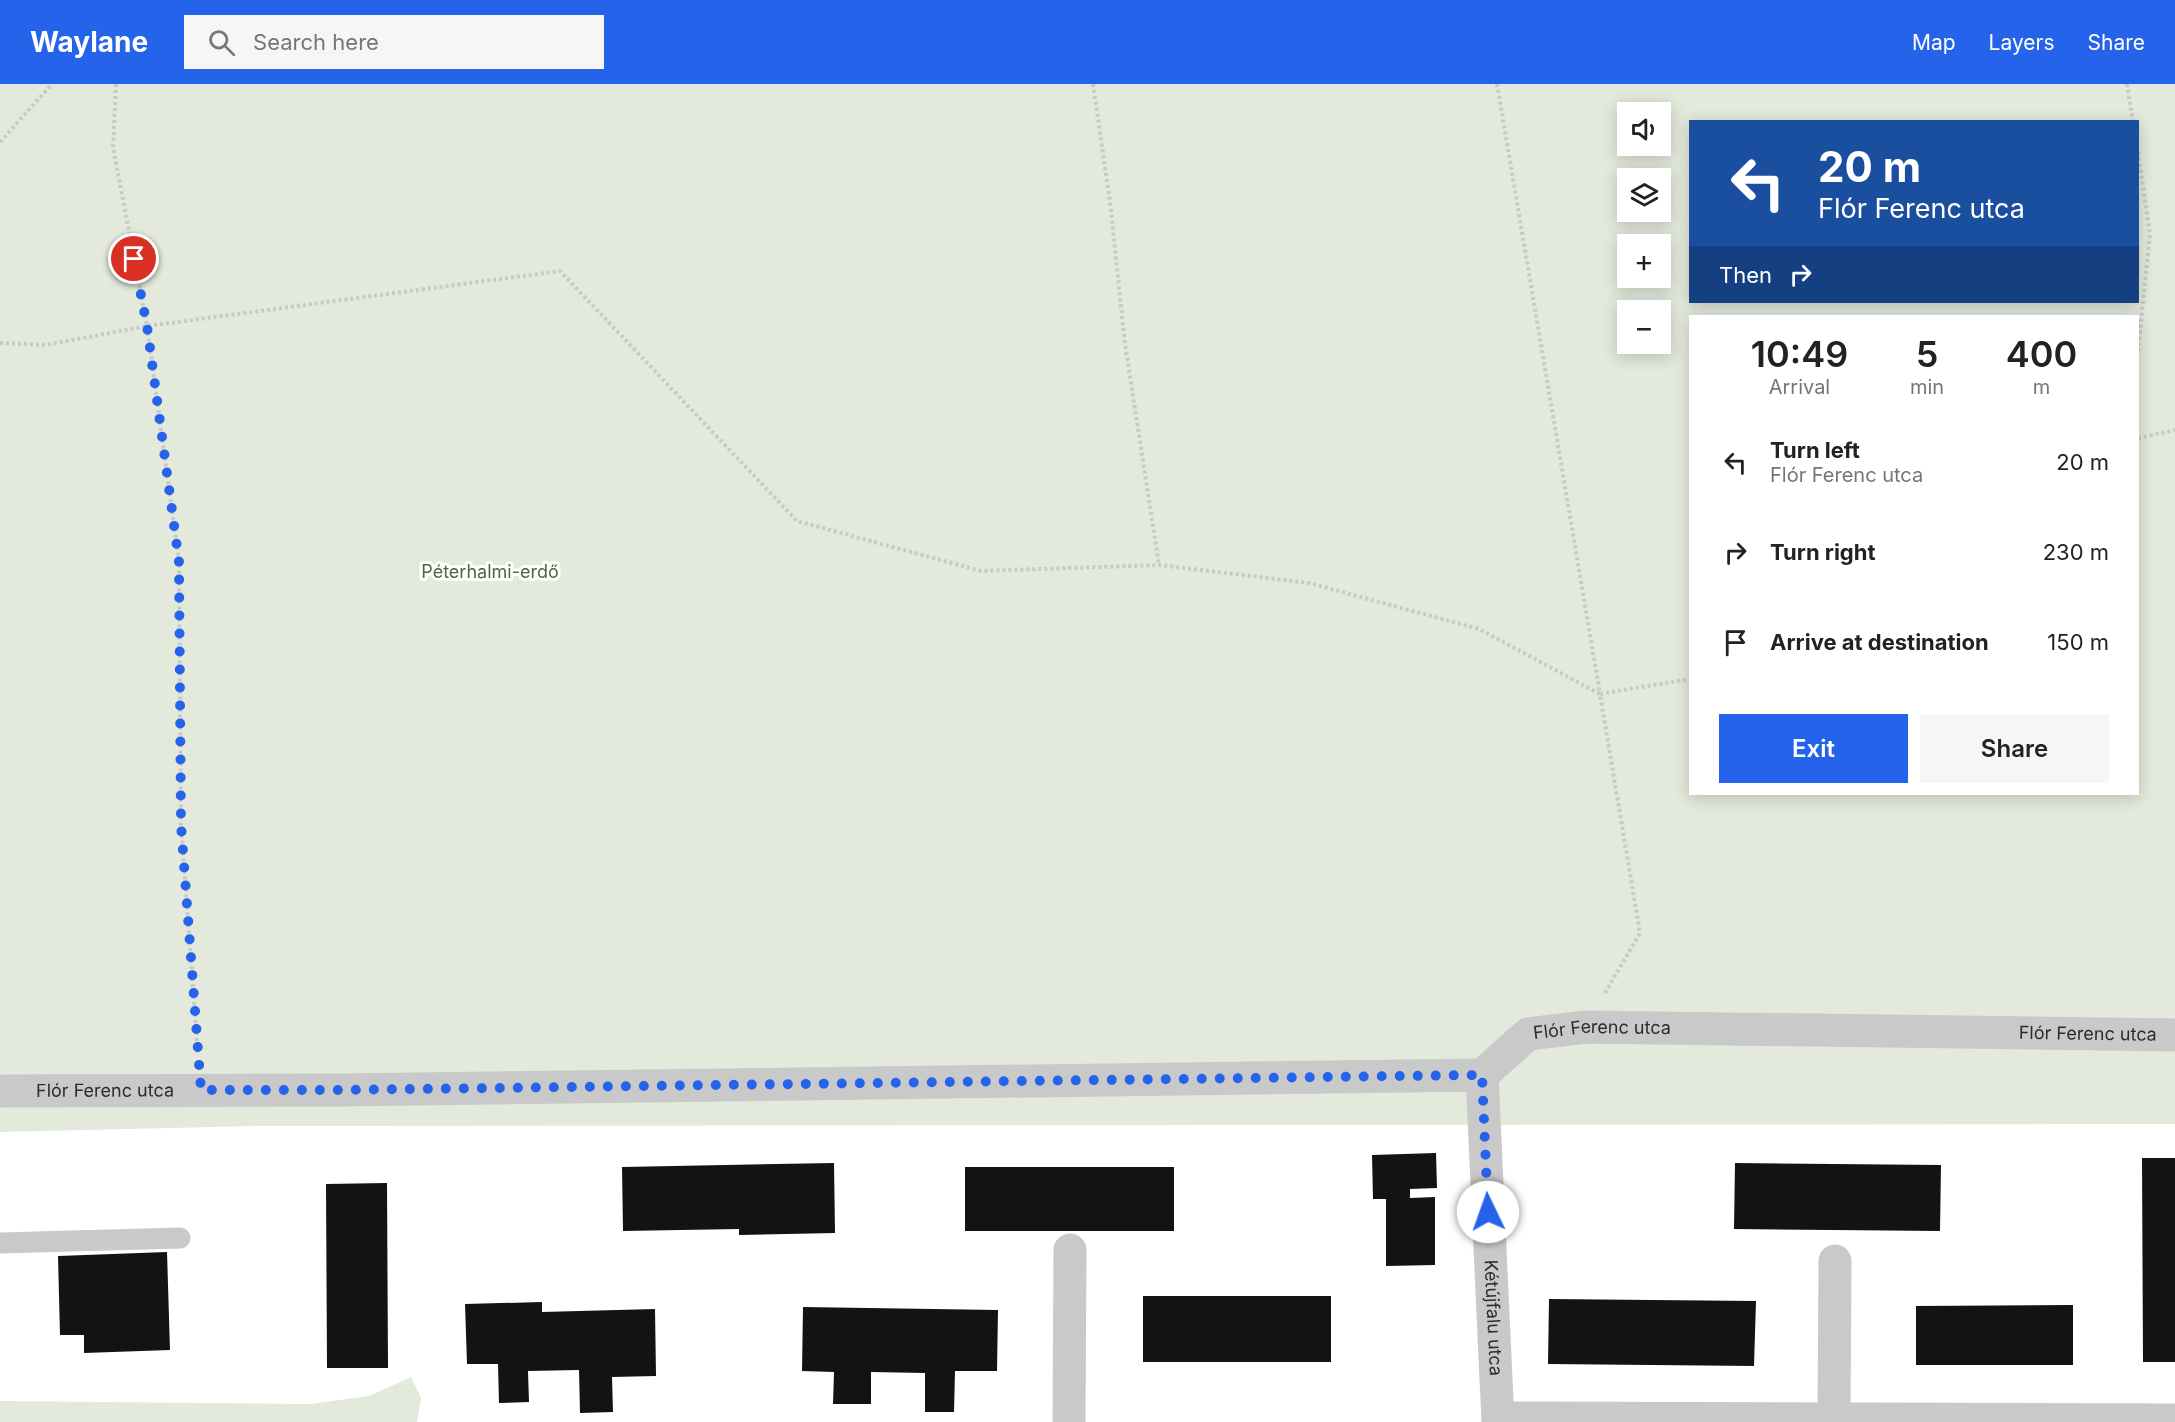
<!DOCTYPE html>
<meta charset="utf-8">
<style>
:root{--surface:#fff;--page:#f6f6f6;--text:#222;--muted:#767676;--accent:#2563eb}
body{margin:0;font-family:Inter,sans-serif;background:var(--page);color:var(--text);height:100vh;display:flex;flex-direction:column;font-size:22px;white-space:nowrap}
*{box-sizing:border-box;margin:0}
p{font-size:20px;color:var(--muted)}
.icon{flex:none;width:33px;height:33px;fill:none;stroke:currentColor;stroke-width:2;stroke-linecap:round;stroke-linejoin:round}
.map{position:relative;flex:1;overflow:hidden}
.details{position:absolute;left:1689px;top:231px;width:450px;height:480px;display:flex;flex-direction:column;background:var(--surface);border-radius:0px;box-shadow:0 3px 15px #0003}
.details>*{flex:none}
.banner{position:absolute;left:1689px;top:36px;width:450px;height:183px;border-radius:0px;box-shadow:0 3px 15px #0003;background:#1a4fa0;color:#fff;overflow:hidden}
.buttons{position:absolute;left:1617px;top:18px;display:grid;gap:12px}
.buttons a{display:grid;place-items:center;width:54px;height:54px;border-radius:0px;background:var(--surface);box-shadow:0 3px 15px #0003;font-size:30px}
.pin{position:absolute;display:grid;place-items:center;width:51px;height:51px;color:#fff;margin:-26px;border:3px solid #fff;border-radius:50%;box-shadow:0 2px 6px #0007}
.me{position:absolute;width:66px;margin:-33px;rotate:357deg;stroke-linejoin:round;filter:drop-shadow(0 0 4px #0008)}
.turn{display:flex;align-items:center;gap:21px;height:126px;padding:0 30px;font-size:27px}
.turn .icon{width:78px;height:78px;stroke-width:2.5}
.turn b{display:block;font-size:42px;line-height:51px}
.then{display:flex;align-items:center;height:57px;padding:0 30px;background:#0003;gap:12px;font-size:22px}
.eta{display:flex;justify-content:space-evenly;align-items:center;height:102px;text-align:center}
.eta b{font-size:36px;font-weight:600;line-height:42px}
.cta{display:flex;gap:12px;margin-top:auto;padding:12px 30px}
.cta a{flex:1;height:69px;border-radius:0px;background:var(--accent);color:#fff;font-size:24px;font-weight:600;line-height:69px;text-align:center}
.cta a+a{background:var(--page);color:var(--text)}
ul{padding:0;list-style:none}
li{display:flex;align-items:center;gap:18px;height:90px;padding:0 30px}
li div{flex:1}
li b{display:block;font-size:22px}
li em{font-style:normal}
header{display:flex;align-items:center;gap:36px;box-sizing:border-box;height:84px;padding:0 30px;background:var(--accent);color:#fff}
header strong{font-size:28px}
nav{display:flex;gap:33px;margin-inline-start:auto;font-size:21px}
.search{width:420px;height:54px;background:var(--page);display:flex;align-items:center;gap:15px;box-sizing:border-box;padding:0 21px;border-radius:0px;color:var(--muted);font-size:22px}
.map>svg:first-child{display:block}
</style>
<header>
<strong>Waylane</strong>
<div class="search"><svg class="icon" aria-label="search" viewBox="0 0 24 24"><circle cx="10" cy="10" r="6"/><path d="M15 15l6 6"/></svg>Search here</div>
<nav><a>Map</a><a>Layers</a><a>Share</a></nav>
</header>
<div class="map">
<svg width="2175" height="1338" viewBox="0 0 2175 1338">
<rect width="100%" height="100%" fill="#fff"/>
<g fill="#e3e9db" fill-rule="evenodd">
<path d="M0,0H2175V1040L254,1042L0,1048ZM1628,28H1660V62H1628ZM1690,38H2138V218H1690ZM1628,94H1660V128H1628ZM1628,160H1660V194H1628ZM1628,226H1660V260H1628ZM1690,232H2138V710H1690Z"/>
<polygon points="411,1293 421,1314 417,1338 0,1338 0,1317 311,1320 369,1312"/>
</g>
<g fill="#131313">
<polygon points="1436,1069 1437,1104 1410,1105 1410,1114 1435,1113 1435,1181 1386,1182 1386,1115 1373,1115 1372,1071"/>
<polygon points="2142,1074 2175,1074 2175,1278 2143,1278"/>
<polygon points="834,1079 835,1149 739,1151 739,1145 623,1147 622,1083"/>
<polygon points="1735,1079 1941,1081 1940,1147 1734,1145"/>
<rect x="965" y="1083" width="209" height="64"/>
<polygon points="387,1099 388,1284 327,1284 326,1100"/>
<polygon points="167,1168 170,1266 84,1269 84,1251 60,1251 58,1172"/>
<rect x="1143" y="1212" width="188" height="66"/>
<polygon points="1549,1215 1756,1217 1754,1282 1548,1280"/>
<polygon points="542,1218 542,1228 655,1225 656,1292 612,1293 613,1328 580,1329 579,1286 528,1287 529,1318 499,1319 498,1280 467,1280 465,1220"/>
<polygon points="2073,1221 2073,1281 1916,1281 1916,1222"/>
<polygon points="803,1223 998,1226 997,1287 955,1287 954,1328 925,1328 925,1289 871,1288 871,1320 833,1320 834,1288 802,1287"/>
</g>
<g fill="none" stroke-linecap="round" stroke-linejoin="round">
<g stroke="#c9c9c9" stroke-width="4" stroke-dasharray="3 3" stroke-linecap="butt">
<polyline points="116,0 113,63 147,242 179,478 181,741 198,971"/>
<polyline points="1093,0 1110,118 1125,260 1159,481"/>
<polyline points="1497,0 1600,610"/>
<polyline points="2127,0 2133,38"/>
<polyline points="0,58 52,0"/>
<polyline points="2138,68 2150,150 2138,267"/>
<polyline points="0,259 45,261 147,242 560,187 797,437 981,487 1159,481 1309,499 1479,545 1600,610"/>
<polyline points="2138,354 2175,346"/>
<polyline points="1605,909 1640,849 1600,610 1690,595"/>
</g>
<polyline stroke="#c9c9c9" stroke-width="21" points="0,1159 180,1154"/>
<g stroke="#c9c9c9" stroke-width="33">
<path id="s1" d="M1482,991L1498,1338"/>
<path id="s2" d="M0,1007L341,1006L1482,991L1528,950L1586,943L2175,951"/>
<polyline points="1498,1334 2175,1336"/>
<polyline points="1834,1335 1835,1177"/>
<polyline points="1069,1338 1070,1166"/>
</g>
</g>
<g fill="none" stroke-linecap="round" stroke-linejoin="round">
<polyline stroke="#2563eb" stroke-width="10" stroke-dasharray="0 18" points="134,175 147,242 179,478 181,741 201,1006 341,1006 1482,991 1488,1128"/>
</g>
<g text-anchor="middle" stroke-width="6" stroke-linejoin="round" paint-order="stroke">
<g font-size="18" fill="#50643e" stroke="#fff">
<text x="490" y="494">Péterhalmi-erdő</text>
</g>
<g font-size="18" fill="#2c2c2c" stroke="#fff">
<text dy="6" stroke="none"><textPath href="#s2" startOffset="1618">Flór Ferenc utca</textPath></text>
<text dy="6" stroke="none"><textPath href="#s2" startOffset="2104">Flór Ferenc utca</textPath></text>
<text dy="6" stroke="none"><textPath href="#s2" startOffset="105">Flór Ferenc utca</textPath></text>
<text dy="6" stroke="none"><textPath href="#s1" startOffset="243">Kétújfalu utca</textPath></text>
</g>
</g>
</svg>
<div class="buttons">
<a><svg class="icon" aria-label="sound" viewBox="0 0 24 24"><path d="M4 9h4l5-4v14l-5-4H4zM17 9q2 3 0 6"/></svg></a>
<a><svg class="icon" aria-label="layers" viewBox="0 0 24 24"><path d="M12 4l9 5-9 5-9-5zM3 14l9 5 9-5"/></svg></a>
<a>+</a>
<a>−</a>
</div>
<div class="pin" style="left:134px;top:175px;background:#d93025"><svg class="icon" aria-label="arrive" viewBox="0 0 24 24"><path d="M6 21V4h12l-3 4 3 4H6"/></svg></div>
<svg class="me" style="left:1488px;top:1128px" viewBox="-20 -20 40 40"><circle r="19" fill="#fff"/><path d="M0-13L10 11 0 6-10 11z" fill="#2563eb"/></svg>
<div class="banner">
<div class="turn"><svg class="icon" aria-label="left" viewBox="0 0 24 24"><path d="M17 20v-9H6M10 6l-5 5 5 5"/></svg><div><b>20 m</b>Flór Ferenc utca</div></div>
<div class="then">Then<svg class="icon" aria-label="right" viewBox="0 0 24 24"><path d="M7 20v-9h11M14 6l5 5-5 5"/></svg></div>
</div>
<section class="details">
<div class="eta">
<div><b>10:49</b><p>Arrival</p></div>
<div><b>5</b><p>min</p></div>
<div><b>400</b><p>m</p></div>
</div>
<ul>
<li><svg class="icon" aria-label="left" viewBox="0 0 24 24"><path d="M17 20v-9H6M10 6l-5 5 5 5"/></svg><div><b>Turn left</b><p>Flór Ferenc utca</p></div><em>20 m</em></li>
<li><svg class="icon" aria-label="right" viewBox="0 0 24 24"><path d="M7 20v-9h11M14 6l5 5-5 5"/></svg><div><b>Turn right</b></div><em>230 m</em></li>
<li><svg class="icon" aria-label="arrive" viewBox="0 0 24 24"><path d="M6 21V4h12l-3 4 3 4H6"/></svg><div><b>Arrive at destination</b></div><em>150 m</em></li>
</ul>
<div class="cta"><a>Exit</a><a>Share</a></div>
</section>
</div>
